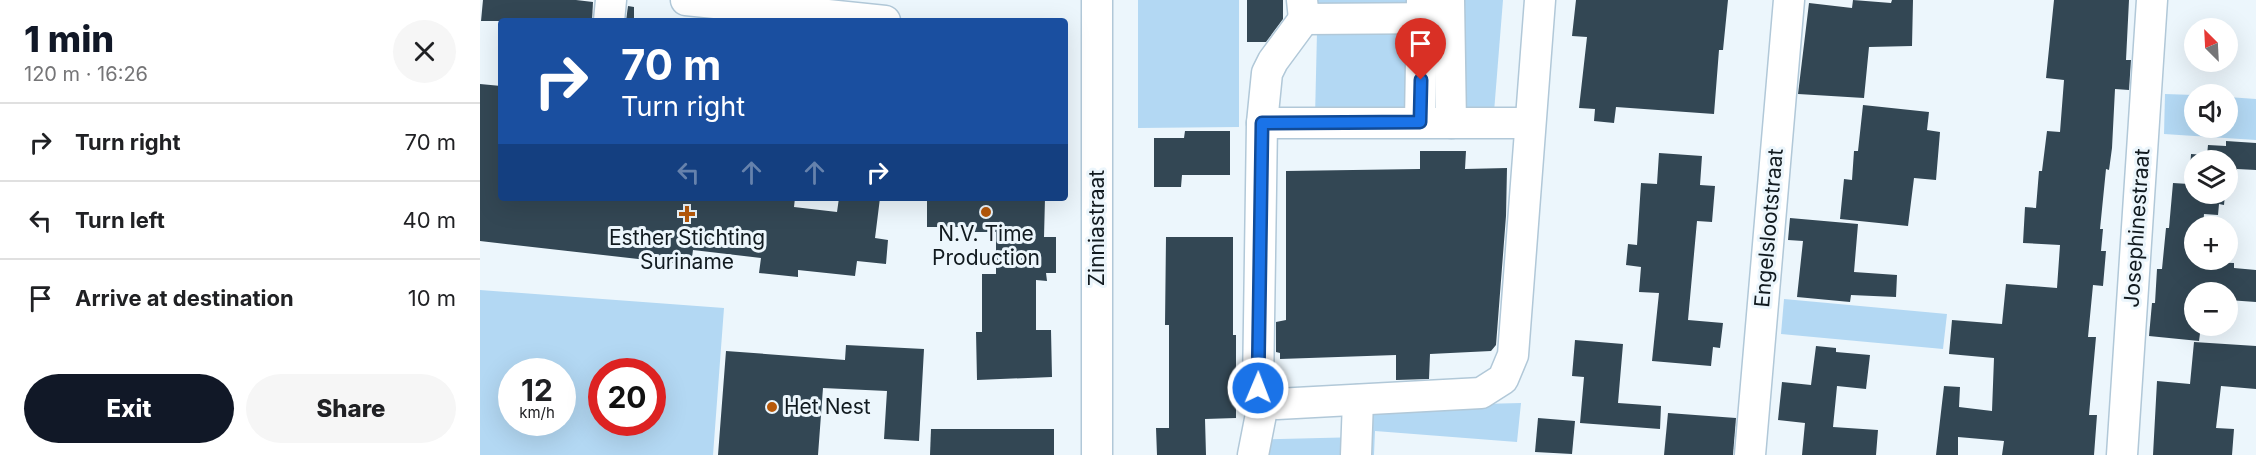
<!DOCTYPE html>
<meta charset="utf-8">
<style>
:root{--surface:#fff;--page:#f6f6f6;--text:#202124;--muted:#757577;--line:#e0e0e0;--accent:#111827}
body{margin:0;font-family:Inter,sans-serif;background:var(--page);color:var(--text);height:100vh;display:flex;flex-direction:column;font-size:22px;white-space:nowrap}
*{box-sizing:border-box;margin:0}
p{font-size:20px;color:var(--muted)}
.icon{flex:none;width:33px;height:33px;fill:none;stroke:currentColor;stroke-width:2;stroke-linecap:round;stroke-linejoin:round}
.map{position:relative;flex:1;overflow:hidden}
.details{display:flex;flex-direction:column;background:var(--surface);width:480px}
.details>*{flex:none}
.top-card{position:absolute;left:18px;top:18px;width:570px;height:183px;border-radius:6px;box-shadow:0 6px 24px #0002;background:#1a4fa0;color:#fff;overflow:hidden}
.needle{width:39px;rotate:336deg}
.fabs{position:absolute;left:1704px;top:18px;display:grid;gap:12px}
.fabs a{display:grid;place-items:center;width:54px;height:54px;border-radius:50%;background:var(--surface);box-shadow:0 6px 24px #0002;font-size:30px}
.speed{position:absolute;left:18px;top:358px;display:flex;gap:12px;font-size:30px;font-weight:700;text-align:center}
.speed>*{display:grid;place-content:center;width:78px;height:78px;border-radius:50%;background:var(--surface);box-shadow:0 6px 24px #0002;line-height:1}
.speed small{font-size:15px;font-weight:400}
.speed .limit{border:9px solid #d22;background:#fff;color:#111}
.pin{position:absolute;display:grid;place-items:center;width:51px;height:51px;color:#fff;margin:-62px -26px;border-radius:50% 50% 50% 0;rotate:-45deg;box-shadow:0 0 6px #0007}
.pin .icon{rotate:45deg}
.me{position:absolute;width:66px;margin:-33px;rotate:1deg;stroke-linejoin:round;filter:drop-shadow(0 0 4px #0008)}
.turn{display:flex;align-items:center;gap:21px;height:126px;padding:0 24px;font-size:27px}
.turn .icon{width:78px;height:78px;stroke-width:2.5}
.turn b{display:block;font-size:42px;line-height:51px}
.lanes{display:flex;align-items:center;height:57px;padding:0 24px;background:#0003;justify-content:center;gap:30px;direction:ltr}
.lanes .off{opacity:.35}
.round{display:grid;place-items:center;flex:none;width:63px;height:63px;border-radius:32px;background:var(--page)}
.headline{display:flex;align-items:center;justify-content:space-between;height:102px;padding:0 24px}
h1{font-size:36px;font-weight:800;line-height:45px;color:var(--accent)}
.button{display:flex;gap:12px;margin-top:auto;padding:12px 24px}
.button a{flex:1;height:69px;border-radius:36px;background:var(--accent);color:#fff;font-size:24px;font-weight:800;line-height:69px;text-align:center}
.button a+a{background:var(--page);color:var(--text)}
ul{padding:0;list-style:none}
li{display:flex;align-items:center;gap:18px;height:78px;padding:0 24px;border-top:2px solid var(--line)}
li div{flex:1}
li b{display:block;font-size:22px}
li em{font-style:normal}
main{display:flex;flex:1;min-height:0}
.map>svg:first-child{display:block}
</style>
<main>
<section class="details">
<div class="headline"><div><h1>1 min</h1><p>120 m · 16:26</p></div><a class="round"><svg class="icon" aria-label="close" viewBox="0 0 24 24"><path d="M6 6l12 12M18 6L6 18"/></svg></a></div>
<ul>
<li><svg class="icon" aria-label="right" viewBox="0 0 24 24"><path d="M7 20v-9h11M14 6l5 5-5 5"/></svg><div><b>Turn right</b></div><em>70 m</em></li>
<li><svg class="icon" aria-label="left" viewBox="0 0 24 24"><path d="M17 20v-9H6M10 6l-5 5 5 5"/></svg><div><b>Turn left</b></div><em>40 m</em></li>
<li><svg class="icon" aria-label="arrive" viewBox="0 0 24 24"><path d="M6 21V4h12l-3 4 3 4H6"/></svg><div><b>Arrive at destination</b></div><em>10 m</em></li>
</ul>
<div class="button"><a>Exit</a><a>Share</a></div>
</section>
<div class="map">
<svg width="1776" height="455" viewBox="0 0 1776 455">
<rect width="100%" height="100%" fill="#ecf6fc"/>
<g fill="#b3d8f3" fill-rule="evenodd">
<polygon points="658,0 759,0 759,127 658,128"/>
<polygon points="836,0 941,0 941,3 838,10"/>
<polygon points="983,0 1023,0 1014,112 982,109"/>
<polygon points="932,26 940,107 835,117 837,32"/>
<polygon points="1685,94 1714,95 1714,128 1748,128 1748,97 1776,99 1776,140 1684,134"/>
<path d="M0,290L244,308L233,455H0ZM32,372H82V423H32ZM122,372H172V423H122Z"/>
<polygon points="1304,299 1467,314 1463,349 1301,334"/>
<polygon points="1041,403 1037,442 895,431 894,455 760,455 760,440 881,437 881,407"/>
</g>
<g fill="#334754">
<polygon points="3,0 96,0 113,2 112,21 1,21"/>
<polygon points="767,0 803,0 803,19 786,42 767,42"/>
<polygon points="1096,0 1248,0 1243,50 1239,50 1234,114 1136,107 1134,123 1114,121 1115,109 1099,108 1107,37 1092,36"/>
<polygon points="1373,0 1411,3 1412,0 1433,0 1432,46 1389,47 1384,98 1318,94 1329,3 1372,8"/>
<polygon points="1574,0 1649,0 1646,60 1651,60 1649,90 1635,89 1632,148 1629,170 1626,169 1620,229 1623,229 1621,251 1626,251 1623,286 1613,285 1608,337 1616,337 1609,415 1617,415 1614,455 1522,455 1524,441 1478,437 1478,455 1456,455 1464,386 1480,387 1479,407 1512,411 1514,358 1469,354 1472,320 1522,324 1526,284 1577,288 1580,245 1543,243 1545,207 1556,208 1559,171 1562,171 1567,131 1580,132 1584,80 1566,78"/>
<polygon points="148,6 154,7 154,21 146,21"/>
<polygon points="0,84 21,86 21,198 315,198 314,207 357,212 359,198 400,198 395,238 408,240 406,264 377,261 375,276 318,270 318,277 279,273 281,258 213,250 211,265 0,241"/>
<polygon points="1383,105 1449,112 1447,130 1460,132 1456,180 1434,178 1428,226 1360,219 1364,179 1372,180 1374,151 1378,151"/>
<polygon points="705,131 750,131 750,175 702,175 701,187 674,187 674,138 704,138"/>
<polygon points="1746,141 1776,143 1776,170 1757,169 1757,173 1748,173 1748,160 1714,160 1714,194 1745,194 1744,205 1739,204 1738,215 1724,214 1723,226 1714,226 1714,260 1726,260 1726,262 1754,263 1754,268 1776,270 1776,302 1748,300 1748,292 1714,292 1714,326 1721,326 1719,341 1669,336 1672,303 1675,303 1677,269 1682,269 1686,228 1689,228 1693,183 1709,184 1711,154 1727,155 1728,145 1746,146"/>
<polygon points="940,151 986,151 985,169 1027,168 1026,216 1016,345 1011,351 950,354 949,379 916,380 916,355 800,359 800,353 796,352 796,322 806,320 806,171 940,169"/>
<polygon points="1179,153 1222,156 1220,185 1235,186 1232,222 1217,221 1208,320 1243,323 1240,348 1233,347 1231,366 1172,361 1179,293 1159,292 1161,267 1146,265 1148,244 1157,245 1161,183 1177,184"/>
<polygon points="447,198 565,198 564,237 576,237 576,273 566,273 567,281 556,280 556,330 571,330 572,377 497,380 496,332 502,332 502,274 516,274 516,232 489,232 488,227 447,227"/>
<polygon points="1310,218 1378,224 1374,272 1417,275 1416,297 1371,295 1370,302 1317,297 1323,241 1308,240"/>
<polygon points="686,237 753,237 753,335 756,335 756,418 725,419 726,455 677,455 676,428 689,428 689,325 685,325"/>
<polygon points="1095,340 1143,344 1138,403 1181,406 1180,429 1100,423 1104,377 1092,376"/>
<polygon points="1714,342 1776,346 1776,389 1741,386 1736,428 1754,429 1752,455 1673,455 1677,381 1710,384"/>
<polygon points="366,345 444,349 439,441 404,439 407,391 343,388 338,455 238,455 246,351 365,360"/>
<polygon points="1336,346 1356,348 1356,352 1390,355 1386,389 1357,386 1353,427 1398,430 1396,455 1322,455 1325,423 1298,420 1302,382 1331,385"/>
<polygon points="1188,413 1256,418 1253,455 1184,455"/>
<polygon points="1058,418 1095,421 1092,454 1055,452"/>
<polygon points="451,429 574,429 574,455 450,455"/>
</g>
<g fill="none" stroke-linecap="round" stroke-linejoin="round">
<defs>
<g id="minor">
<polyline points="206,0 405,21"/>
<polyline points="617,0 617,455"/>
<polyline points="822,0 824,19 969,18"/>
<polyline points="969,0 971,123"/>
<polyline points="824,19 793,61 787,73 782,123 778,388 784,399 797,404 1001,393 1023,379 1033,355 1060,0"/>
<polyline points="129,21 131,0"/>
<polyline points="940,122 942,0"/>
<polyline points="782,123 1050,123"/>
<polyline points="773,455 784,399"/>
<polyline points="876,455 878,400"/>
<polyline points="1270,455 1309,0"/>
<polyline points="1642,455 1672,0"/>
</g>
</defs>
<use href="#minor" stroke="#b1c8d8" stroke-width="33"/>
<use href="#minor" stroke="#fff" stroke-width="30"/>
</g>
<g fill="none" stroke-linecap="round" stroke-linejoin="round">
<defs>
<polyline id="route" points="778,388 782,123 940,122 941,80"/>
</defs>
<use href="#route" stroke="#114b97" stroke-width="15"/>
<use href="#route" stroke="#1a73e8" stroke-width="10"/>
</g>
<g fill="#b7590a" stroke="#ecf6fc" stroke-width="2">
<circle cx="506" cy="212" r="6"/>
<path d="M204 205h6v6h6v6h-6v6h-6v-6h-6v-6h6z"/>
<circle cx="292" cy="407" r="6"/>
</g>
<g text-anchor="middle" stroke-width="6" stroke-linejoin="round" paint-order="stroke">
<g font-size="21" fill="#111a1f" stroke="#ecf6fc">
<text transform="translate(617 228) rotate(-90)" y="7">Zinniastraat</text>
<text transform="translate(1289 228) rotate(-85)" y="7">Engelslootstraat</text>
<text transform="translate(1657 228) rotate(-86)" y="7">Josephinestraat</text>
</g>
<g font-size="21" fill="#111a1f" stroke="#ecf6fc">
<text x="506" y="241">N.V. Time<tspan x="506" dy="24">Production</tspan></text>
<text x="207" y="245">Esther Stichting<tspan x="207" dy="24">Suriname</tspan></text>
<text x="304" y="414" text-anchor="start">Het Nest</text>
</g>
</g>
</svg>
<div class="fabs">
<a><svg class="needle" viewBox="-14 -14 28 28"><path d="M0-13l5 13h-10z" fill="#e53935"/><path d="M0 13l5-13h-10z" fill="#757577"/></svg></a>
<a><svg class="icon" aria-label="sound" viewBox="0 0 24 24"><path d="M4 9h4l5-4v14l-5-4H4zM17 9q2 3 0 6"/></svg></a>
<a><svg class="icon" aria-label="layers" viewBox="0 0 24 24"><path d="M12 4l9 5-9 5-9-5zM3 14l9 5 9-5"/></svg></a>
<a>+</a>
<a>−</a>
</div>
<div class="speed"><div>12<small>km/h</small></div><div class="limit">20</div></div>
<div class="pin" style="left:941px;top:80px;background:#d93025"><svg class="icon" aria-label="arrive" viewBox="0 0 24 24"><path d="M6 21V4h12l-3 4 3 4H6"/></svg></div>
<svg class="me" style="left:778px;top:388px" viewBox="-20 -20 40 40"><circle r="17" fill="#1a73e8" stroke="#fff" stroke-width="3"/><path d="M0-11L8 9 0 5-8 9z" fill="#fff"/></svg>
<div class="top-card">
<div class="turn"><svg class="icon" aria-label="right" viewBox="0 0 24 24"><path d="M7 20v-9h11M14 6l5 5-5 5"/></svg><div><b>70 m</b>Turn right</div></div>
<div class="lanes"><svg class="icon off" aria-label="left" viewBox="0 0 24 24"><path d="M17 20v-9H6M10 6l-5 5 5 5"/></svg><svg class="icon off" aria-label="ahead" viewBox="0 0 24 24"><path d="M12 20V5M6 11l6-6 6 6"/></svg><svg class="icon off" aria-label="ahead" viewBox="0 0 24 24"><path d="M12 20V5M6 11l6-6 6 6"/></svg><svg class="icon" aria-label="right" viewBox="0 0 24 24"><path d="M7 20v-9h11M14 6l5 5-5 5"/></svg></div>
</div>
</div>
</main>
